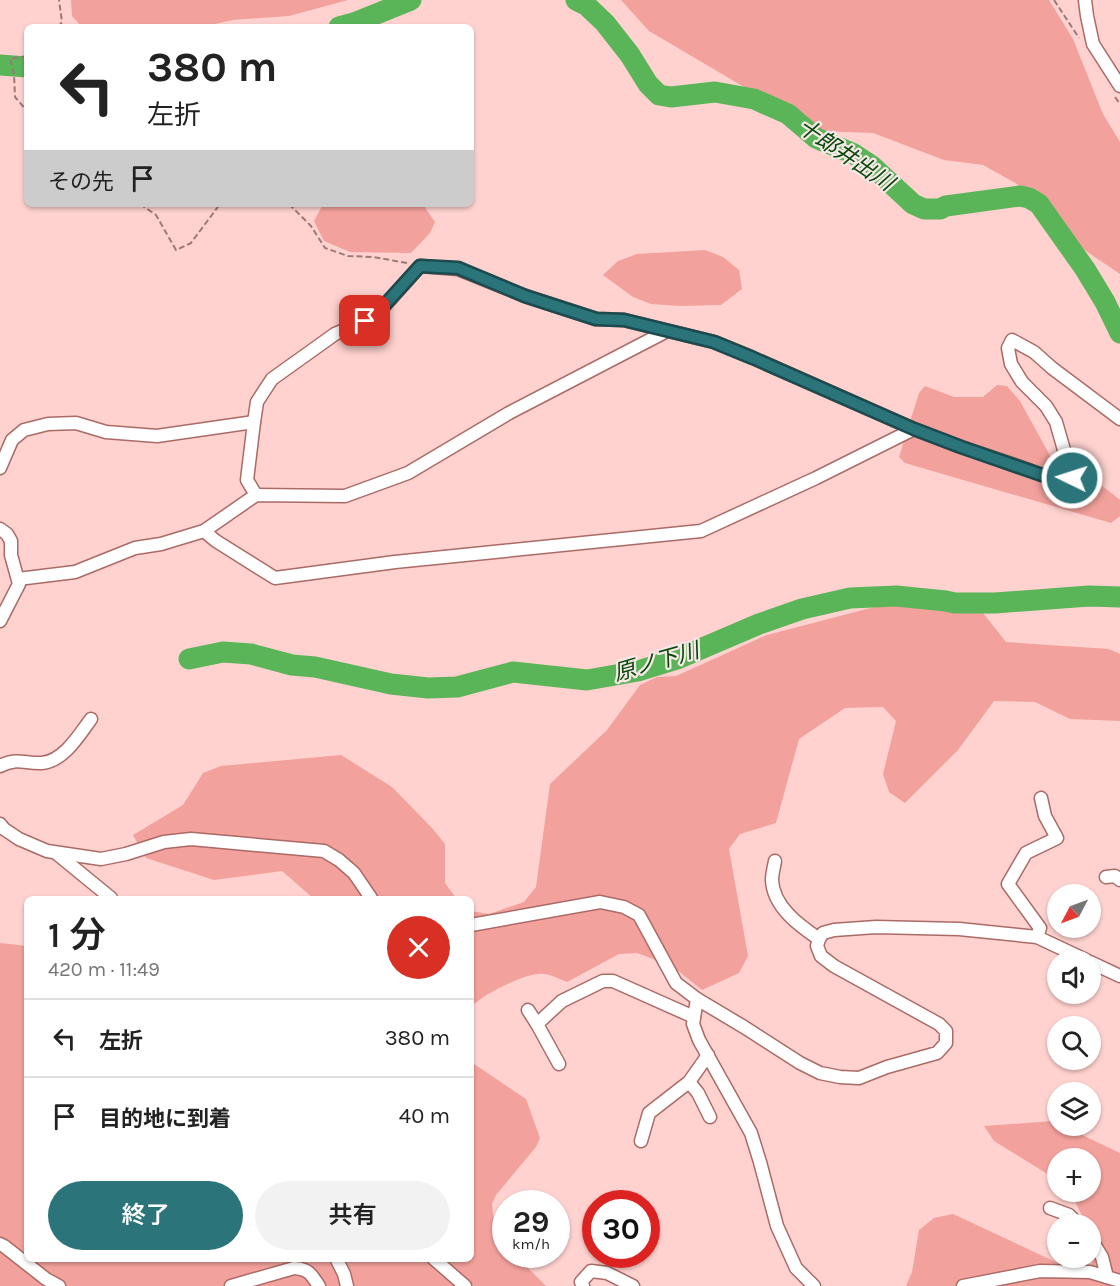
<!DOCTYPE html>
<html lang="ja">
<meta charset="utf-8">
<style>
:root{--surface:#fff;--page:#f2f2f2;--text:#222;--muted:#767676;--line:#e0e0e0;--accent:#2a747a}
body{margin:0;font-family:Karla,"Noto Sans JP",sans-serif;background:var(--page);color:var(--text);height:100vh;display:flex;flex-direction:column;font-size:22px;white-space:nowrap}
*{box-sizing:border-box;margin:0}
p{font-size:20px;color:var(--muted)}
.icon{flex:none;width:33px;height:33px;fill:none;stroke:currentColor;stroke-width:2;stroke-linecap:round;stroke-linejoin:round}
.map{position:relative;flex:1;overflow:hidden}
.details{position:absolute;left:24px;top:896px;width:450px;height:366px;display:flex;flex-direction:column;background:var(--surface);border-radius:9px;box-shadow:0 2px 4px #0004}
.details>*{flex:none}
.guide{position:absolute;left:24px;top:24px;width:450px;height:183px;border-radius:9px;box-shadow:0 2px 4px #0004;background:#fff;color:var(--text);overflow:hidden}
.needle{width:39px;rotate:229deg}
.fabs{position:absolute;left:1047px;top:884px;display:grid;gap:12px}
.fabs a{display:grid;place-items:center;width:54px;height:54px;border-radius:50%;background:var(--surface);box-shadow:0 2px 4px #0004;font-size:30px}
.speed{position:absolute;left:492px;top:1190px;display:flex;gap:12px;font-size:30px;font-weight:700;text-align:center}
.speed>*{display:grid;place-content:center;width:78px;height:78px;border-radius:50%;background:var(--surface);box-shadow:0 2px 4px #0004;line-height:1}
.speed small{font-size:15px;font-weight:400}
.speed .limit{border:9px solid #d22;background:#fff;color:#111}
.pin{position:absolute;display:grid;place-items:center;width:51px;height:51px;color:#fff;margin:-26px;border-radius:12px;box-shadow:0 3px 9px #0006}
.me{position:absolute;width:66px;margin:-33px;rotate:274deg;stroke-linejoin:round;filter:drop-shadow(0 0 4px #0008)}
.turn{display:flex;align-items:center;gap:21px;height:126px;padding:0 24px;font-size:27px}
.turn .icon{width:78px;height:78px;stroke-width:2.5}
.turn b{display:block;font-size:42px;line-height:51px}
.then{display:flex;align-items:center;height:57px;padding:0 24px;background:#0003;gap:12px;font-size:22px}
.round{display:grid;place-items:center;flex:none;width:63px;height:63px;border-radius:32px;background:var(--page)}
.headline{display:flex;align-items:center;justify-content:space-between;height:102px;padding:0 24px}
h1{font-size:36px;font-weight:600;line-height:45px}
.primary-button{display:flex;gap:12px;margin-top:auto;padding:12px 24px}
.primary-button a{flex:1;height:69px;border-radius:36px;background:var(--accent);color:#fff;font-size:24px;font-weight:600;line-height:69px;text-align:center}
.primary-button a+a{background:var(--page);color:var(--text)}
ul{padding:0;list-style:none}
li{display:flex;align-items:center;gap:18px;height:78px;padding:0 24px;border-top:2px solid var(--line)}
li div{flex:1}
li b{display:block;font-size:22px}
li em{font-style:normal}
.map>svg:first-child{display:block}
</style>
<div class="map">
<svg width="1120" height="1286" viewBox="0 0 1120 1286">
<rect width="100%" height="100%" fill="#ffd2cf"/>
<g fill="#f3a19c">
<polygon points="71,0 348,0 289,16 233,20 201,27 82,27 72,16"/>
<polygon points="621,0 1049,0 1073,39 1103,114 1120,142 1120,274 1086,251 1017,184 983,165 944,160 873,133 819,131 649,31"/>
<polygon points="325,204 424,204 424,206 435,222 430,233 411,253 350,252 324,241 314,221 322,206"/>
<polygon points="705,250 723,257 739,270 742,289 721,305 680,306 651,304 633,297 603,275 618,261 637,254"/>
<polygon points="997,385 1007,386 1020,401 1058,470 1095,480 1120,500 1120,516 1111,523 905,463 899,457 919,393 925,386 954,397 983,397"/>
<path d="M909,598L983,613L1006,642L1109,649L1120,654V721L1070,719L1035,702L994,701L958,750L905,803L889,792L883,774L896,721L883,707L845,708L799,739L776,823L740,834L729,849L748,956L739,973L702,990L672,966L637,953L619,954L567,982C560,979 552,975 544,974C528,971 482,995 471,1007V911L489,914L524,902L536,887L550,784L607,730L640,685L657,677L676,676L767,635Z"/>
<polygon points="341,755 392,787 432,828 445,844 445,883 456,898 313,898 282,871 214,880 146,858 133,835 183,805 203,773 221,766"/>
<polygon points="0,943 27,946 27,1258 471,1258 471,1062 526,1099 540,1138 536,1147 496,1195 492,1204 494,1224 505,1239 506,1254 516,1254 522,1262 546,1286 0,1286"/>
<polygon points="1053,1121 1057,1123 1058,1125 1061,1125 1120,1153 1120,1286 906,1286 912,1272 919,1230 934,1218 953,1214 1073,1270 1091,1266 1098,1247 1091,1233 1090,1224 1086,1224 1073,1197 1068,1191 1090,1191 1090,1158 1058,1158 1057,1180 994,1141 984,1126"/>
</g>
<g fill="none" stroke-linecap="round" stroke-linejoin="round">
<g stroke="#5ab559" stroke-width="21">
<polyline points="576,0 586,5 605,23 630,55 648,84 659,95 671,97 715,92 754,99 788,114 816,138 854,154 872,166 913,204 924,209 940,209 946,206 1020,196 1029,198 1039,204 1085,269 1105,302 1120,333"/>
<polyline points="339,27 354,23 411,0"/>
<polyline points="0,65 27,67"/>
<polyline points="189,659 223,652 251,654 292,665 315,667 391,684 428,688 457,687 513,672 587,680 638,671 677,659 759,624 802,609 850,598 896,596 946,601 955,603 995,603 1089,596 1120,597"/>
</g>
<defs>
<g id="minor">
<polyline points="1085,0 1087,16 1093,44 1120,86"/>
<polyline points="0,468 12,440 24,430 48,424 76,423 106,432 157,436 254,422"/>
<polyline points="256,495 247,480 254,422 257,402 272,379 335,334 365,321 380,311 420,266 458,269 525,296 596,319 624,320 714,342 753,358 914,429 961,447 1012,464 1065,483 1072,478 1056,422 1046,406 1022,382 1011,364 1008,348 1012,340 1034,352 1052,368 1120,419"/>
<polyline points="0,529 7,534 11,541 11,555 19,584 0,621"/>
<polyline points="204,531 216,541 275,578 395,562 701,531 816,478 914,429"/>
<polyline points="18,579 75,572 135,548 161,544 204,531 256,495 345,496 408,473 509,413 667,331"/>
<path d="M0,766C17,757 25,764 42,763C64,761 79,735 91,719"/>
<polyline points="0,824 4,829 19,839 47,851 101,859 126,854 164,842 191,839 324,851 339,860 354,873 371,898"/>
<polyline points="56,853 111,898"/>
<path d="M775,861C774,867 772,874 772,880C773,907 800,926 819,939"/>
<polyline points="1106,877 1115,876 1120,880"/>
<polyline points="471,925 600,902 624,907 639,915 676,983 697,999 744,1027 800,1063 820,1073 840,1077 859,1078 887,1067 937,1053 946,1043 946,1031 939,1024 834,966 821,956 817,946 819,939 823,933 834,930 876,927 959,929 1037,937 1086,960"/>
<polyline points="1037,937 1040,928 1008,884 1026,853 1057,838 1045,816 1041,798"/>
<polyline points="1090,962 1120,976"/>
<polyline points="697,999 693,1024 699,1040 751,1133 760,1162 777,1226 796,1268 814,1286"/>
<polyline points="528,1010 537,1024"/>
<polyline points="559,1064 537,1024 562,1001 603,981 613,981 694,1017"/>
<polyline points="689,1082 698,1093 710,1117"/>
<polyline points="641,1141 649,1113 689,1082 708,1055"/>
<polyline points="1050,1208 1069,1215 1078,1224"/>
<polyline points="1090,1237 1102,1257 1107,1277"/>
<polyline points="0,1244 4,1246 46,1279 59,1286"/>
<polyline points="336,1258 344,1274 347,1286"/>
<polyline points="433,1258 465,1286"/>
<path d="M231,1286L294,1268C309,1269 311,1274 319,1286"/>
<polyline points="583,1286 581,1282 591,1271 607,1273 633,1286"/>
<polyline points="963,1286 1040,1271 1090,1272 1120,1281"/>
</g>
</defs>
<use href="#minor" stroke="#ab6a66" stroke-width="15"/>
<g stroke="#9c7976" stroke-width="2" stroke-dasharray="6 3" stroke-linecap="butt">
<polyline points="1054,0 1079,38"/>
<polyline points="58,27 62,22 59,0"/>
<polyline points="27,56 10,59 14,74 15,97 27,111"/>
<polyline points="1115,97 1120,104"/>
<polyline points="140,204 156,215 176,250 191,243 220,204"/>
<polyline points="289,204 311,226 325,248 348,256 373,257 407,263"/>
</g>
<use href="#minor" stroke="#fff" stroke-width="12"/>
</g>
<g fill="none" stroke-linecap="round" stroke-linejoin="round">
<defs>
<polyline id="route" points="365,321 380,310 420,266 458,268 525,296 596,319 624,320 714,342 753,358 914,429 961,447 1065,483 1072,478"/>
</defs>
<use href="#route" stroke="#1b4b4f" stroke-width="15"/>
<use href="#route" stroke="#2a747a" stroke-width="10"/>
</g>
<g text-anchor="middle" stroke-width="4.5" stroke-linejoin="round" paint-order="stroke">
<g font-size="22" font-style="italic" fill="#06490a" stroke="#f7e7e6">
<text transform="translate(846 154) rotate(34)" y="8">十郎井出川</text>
<text transform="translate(656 661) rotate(-16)" y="8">原ノ下川</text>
</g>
</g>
</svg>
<div class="fabs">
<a><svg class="needle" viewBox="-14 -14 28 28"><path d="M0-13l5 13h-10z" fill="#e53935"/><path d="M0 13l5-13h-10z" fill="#767676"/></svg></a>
<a><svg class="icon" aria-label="sound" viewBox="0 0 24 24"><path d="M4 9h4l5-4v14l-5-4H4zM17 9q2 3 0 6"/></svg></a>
<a><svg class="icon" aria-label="search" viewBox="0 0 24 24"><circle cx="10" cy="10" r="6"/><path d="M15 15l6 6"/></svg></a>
<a><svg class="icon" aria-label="layers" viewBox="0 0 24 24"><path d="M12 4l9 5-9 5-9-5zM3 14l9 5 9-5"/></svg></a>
<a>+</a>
<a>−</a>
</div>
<div class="speed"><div>29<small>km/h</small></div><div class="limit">30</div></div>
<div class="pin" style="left:365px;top:321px;background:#d93025"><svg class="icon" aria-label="arrive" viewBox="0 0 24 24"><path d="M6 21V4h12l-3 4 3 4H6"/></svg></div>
<svg class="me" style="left:1072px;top:478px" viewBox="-20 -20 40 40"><circle r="17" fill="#2a747a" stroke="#fff" stroke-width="3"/><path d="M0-11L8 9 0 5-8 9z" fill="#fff"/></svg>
<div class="guide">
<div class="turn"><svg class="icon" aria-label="left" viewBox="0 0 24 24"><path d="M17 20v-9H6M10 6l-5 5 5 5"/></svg><div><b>380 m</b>左折</div></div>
<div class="then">その先<svg class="icon" aria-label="arrive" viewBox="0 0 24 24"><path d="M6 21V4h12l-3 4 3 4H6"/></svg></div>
</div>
<section class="details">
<div class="headline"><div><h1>1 分</h1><p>420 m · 11:49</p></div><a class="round" style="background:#d93025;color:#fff"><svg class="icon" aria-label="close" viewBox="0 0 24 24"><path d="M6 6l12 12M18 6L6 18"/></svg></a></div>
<ul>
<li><svg class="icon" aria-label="left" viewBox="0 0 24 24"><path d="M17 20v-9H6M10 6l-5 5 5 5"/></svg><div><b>左折</b></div><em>380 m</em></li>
<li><svg class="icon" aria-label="arrive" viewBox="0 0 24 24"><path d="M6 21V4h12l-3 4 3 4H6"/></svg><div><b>目的地に到着</b></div><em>40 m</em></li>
</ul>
<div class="primary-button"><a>終了</a><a>共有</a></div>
</section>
</div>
